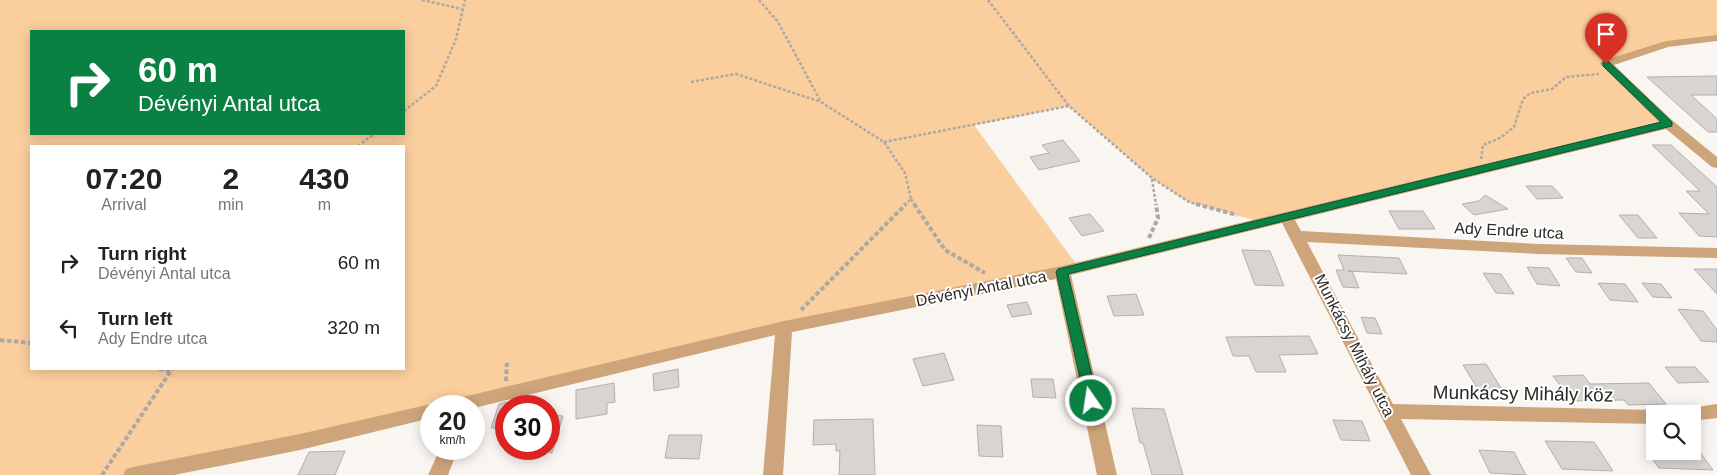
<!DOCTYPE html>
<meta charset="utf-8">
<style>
:root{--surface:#fff;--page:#f2f2f2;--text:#222;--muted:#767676}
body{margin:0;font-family:Arial,sans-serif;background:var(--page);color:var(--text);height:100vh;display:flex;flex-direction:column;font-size:19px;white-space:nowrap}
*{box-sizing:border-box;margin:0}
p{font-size:16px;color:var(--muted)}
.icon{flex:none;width:28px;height:28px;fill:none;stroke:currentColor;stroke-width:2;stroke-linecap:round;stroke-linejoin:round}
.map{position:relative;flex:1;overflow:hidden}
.details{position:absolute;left:30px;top:145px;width:375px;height:225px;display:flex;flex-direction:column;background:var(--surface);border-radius:0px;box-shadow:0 2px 12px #0003}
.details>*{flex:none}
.top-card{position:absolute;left:30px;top:30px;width:375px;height:105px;border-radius:0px;box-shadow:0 2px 12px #0003;background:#0b8043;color:#fff;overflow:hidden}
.tools{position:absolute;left:1646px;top:405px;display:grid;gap:10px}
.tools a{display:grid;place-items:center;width:55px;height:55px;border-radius:0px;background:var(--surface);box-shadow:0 2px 12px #0003;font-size:25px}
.speed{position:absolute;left:420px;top:395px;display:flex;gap:10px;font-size:25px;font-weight:700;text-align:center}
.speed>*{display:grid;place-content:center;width:65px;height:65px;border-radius:50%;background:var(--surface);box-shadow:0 2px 12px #0003;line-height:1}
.speed small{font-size:12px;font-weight:400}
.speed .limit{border:8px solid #d22;background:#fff;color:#111}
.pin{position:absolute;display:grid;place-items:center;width:42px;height:42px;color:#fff;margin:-51px -21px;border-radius:50% 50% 50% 0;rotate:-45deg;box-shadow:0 0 5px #0007}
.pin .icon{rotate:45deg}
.me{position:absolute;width:55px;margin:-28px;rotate:347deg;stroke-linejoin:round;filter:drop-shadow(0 0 4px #0008)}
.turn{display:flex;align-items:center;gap:18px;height:105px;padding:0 25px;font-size:22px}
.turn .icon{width:65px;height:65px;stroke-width:2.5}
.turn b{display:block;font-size:35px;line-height:42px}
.eta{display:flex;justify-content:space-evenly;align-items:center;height:85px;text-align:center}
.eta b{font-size:30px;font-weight:600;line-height:35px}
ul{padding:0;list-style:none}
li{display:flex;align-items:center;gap:15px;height:65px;padding:0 25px}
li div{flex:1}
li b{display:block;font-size:19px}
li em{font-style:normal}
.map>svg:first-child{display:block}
</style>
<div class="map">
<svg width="1717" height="475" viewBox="0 0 1717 475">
<rect width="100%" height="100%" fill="#f9f5f1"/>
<path fill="#fbce9d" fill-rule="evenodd" d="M0,0H1717V38L1666,44L1606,64L1668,124L1261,222L1189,202L1152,178L1069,106L974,125L1079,268L784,327L466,403L452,406H431V411L130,475H0ZM31,31H404V134H31ZM31,146H404V369H31Z"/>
<g fill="#d8d4d0" stroke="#b3b0ac">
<polygon points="1717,76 1717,95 1691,95 1717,119 1717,132 1708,132 1647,77"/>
<polygon points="1063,140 1080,161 1039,170 1030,157 1049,153 1042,145"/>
<polygon points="1652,145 1671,145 1717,187 1717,237 1699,236 1679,213 1709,214 1686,191 1700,191"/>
<polygon points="1526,186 1552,186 1563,198 1537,199"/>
<polygon points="1485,195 1508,209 1474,215 1462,204 1479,201"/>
<polygon points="1389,211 1423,211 1435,229 1399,229"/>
<polygon points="1090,214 1104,231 1082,236 1069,218"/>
<polygon points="1619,215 1638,215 1657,238 1638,238"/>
<polygon points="1242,250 1270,251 1284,286 1255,285"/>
<polygon points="1338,255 1399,258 1407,274 1348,271 1352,271 1359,288 1343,287 1336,270 1344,270"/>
<polygon points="1566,258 1582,258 1592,273 1576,272"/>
<polygon points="1527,267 1549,268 1560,286 1537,284"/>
<polygon points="1694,269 1717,269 1717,294"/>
<polygon points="1483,273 1501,274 1514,294 1496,293"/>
<polygon points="1598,283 1625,284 1638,302 1610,300"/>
<polygon points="1642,283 1661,284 1672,298 1653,297"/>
<polygon points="1136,294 1144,315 1114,316 1107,296"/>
<polygon points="1027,302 1032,314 1012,317 1007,305"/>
<polygon points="1678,309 1703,311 1717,330 1717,342 1701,341"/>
<polygon points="1361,317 1375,318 1382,334 1367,333"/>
<polygon points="1309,336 1318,354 1279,355 1286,372 1256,372 1249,356 1233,356 1226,337"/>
<polygon points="944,353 954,380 923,386 913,359"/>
<polygon points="1486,364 1503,391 1479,391 1463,365"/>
<polygon points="1665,367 1695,367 1709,382 1678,383"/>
<polygon points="678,369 679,387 654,391 653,374"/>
<polygon points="1583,375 1590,384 1649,383 1666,404 1628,405 1624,400 1572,401 1553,376"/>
<polygon points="1031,379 1053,379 1056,398 1033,397"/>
<polygon points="614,383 615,402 607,403 607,414 576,419 576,390"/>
<polygon points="506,402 506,428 491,428 499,404"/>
<polygon points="1132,408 1164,409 1183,475 1152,475 1143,443 1140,443"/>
<polygon points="549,415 563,416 552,453 549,452"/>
<polygon points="873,419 875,475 839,475 840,451 836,451 836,444 813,445 814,420"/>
<polygon points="1333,420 1362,421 1370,441 1341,440"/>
<polygon points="977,425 1001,426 1003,457 979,456"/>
<polygon points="669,435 702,435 699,459 665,458"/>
<polygon points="1545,441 1594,442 1613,471 1562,469"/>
<polygon points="1479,450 1514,452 1526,475 1490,473"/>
<polygon points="345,451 335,475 298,475 309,452"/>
<polygon points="1647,451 1699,451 1713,470 1659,468"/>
</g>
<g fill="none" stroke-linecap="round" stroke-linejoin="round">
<g stroke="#aca9a5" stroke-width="2.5" stroke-dasharray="3 2" stroke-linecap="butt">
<polyline points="422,0 462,9"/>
<polyline points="759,0 778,22 821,102 884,142 905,173 911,199 905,205"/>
<polyline points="988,0 1069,106 1152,178 1189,202 1200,205"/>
<polyline points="691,82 736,74 821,102"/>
<polyline points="404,111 436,86 456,39 465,0"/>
<polyline points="884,142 1069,106"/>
<polyline points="358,146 374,134"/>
<polyline points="1481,159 1483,145 1500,138 1514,127 1523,99 1531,93 1552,89 1566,77 1599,74"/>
<polyline points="1152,179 1156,205"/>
<polyline points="911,199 915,205"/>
</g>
<g stroke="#aca9a5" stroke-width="4" stroke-dasharray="4.5 2.5" stroke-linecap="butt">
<polyline points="914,204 945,250 985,273"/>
<polyline points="1196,204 1237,215"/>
<polyline points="1149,238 1158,218 1156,204"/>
<polyline points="801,310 906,204"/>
<polyline points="0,340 31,343"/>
<polyline points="159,369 170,371"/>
<polyline points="506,381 507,362"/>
<polyline points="102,475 172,369"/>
</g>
<g fill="#cea57a" fill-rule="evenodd">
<polygon points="1717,35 1717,41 1668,47 1614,65 1673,121 1717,157 1717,168 1712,167 1666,129 1295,220 1301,231 1539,244 1717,248 1717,258 1539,254 1307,242 1393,404 1655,410 1662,414 1655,414 1655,424 1401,419 1431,475 1411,475 1282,223 1071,275 1117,475 1097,475 1056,279 792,332 783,475 763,475 775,335 474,408 474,406 445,406 448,401 454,399 784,321 1062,266 1659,122 1600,64 1602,61 1666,41"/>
<polygon points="431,404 438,406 431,406 431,418 300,450 174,475 123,475 126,469 133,467 300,434"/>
<polygon points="1717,404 1717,418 1692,421 1692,414 1679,414 1682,409"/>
<polygon points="440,449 458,449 448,475 428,475"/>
</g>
</g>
<polygon fill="#0b8043" stroke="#07532c" points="1603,62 1609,62 1672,122 1672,126 1068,274 1098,401 1096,405 1086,405 1056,272 1058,269 1661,122 1603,66"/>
<g text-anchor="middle" stroke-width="4" stroke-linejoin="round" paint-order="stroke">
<g font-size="16" fill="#2a2927" stroke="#fff">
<text transform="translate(1509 230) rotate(3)" y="6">Ady Endre utca</text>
<text transform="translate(981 288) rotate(-11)" y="6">Dévényi Antal utca</text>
<text transform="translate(1355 345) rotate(63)" y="6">Munkácsy Mihály utca</text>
</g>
<g font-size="19" fill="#2a2927" stroke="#fff">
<text transform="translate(1523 393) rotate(1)" y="7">Munkácsy Mihály köz</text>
</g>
</g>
</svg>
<div class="tools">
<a><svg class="icon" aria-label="search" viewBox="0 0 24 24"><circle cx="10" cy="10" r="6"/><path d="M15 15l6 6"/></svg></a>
</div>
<div class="speed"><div>20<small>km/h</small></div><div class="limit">30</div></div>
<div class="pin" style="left:1606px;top:64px;background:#d93025"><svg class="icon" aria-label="arrive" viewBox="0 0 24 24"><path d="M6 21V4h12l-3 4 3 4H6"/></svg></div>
<svg class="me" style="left:1091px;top:401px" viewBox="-20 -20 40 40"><circle r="17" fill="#0b8043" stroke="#fff" stroke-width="3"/><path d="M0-11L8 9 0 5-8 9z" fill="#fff"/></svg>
<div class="top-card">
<div class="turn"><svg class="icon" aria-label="right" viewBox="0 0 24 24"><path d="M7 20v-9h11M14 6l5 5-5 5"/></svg><div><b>60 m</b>Dévényi Antal utca</div></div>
</div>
<section class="details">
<div class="eta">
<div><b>07:20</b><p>Arrival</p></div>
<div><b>2</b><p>min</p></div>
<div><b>430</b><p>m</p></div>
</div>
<ul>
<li><svg class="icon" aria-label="right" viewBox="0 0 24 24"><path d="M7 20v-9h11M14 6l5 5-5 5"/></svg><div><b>Turn right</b><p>Dévényi Antal utca</p></div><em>60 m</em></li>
<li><svg class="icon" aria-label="left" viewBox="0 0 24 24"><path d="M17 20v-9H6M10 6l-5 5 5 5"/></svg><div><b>Turn left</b><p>Ady Endre utca</p></div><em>320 m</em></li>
</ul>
</section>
</div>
